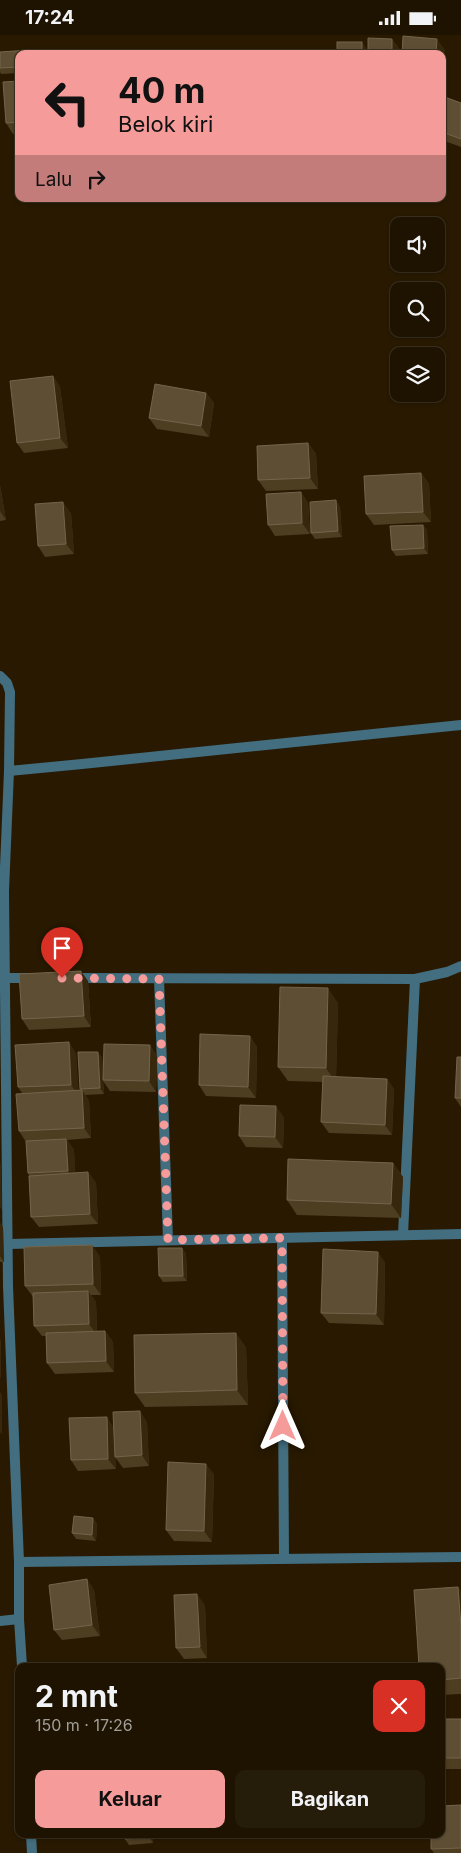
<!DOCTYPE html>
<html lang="id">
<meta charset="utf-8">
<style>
:root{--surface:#1e1300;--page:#261c0a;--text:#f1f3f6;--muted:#a19e99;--line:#3c3222;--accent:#f59b99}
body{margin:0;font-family:Inter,sans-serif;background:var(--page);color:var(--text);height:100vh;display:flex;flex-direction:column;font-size:19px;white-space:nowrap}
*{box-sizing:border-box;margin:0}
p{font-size:16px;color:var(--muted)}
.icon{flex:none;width:28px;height:28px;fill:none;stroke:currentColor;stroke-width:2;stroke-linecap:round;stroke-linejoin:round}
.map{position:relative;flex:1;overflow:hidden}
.panel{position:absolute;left:15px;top:1628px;width:430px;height:175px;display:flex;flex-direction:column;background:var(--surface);border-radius:10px;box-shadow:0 1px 4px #0004,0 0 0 1px var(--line)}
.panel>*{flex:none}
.top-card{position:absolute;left:15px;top:15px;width:431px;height:152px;border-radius:10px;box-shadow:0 1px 4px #0004,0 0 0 1px var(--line);background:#f59b99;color:#111;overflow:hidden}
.buttons{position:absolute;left:390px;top:182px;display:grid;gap:10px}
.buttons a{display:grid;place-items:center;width:55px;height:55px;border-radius:10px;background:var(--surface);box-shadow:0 1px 4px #0004,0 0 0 1px var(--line);font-size:25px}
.pin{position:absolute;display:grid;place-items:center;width:42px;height:42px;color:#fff;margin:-51px -21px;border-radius:50% 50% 50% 0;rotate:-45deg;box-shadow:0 0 5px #0007}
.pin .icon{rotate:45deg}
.me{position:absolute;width:55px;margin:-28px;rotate:0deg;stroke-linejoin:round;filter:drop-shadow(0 0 4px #0008)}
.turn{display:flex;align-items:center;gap:18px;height:105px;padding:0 20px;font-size:22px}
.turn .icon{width:65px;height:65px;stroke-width:2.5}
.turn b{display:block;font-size:35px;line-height:42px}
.then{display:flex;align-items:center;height:48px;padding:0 20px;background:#0003;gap:10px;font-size:19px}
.round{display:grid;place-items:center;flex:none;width:52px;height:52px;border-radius:10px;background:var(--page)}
.headline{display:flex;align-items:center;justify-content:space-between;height:85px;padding:0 20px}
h1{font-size:30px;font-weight:700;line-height:38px}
.primary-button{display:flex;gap:10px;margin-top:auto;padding:10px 20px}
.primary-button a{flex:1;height:58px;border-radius:10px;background:var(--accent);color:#111;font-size:20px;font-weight:700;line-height:58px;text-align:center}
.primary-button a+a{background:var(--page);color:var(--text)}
.status{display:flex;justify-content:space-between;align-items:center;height:35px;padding:0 25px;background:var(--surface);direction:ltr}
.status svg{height:14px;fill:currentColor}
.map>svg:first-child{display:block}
</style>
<div class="status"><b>17:24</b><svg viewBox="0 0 49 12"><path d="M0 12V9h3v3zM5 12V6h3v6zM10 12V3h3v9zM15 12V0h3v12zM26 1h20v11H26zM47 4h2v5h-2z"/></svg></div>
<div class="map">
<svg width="461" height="1818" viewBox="0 0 461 1818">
<rect width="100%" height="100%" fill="#281900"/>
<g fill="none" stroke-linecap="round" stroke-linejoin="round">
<g stroke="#426e80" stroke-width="10">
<polyline points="0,641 7,648 10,657 9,736 4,856 8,1251 19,1527 19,1584 22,1631"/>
<polyline points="9,736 82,729 461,690"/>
<polyline points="5,943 33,943"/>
<polyline points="72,943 415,944 403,1200"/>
<polyline points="159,943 168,1205"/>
<polyline points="415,944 447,937 461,931"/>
<polyline points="282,1203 284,1523"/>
<polyline points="8,1209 461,1199"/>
<polyline points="19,1527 461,1522"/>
<polyline points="0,1586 19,1584"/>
<polyline points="31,1799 32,1818"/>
</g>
</g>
<g fill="#4d3d21">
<polygon points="30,15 33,19 19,19 19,38 1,39 0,37 0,17"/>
<polygon points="19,46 19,98 13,99 6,88"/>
<polygon points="442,61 461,68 461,112 442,105"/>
<polygon points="53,341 60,352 68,413 24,418 17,408"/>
<polygon points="206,358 214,368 209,402 157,394 149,383"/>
<polygon points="308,408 316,419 318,454 266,456 258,445"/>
<polygon points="421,438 429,449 431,487 374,490 366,479"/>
<polygon points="0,450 6,485 0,486"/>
<polygon points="301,457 308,468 310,499 275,501 268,490"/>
<polygon points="340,471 342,502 315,504 311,498"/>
<polygon points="71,478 74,519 45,522 38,511"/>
<polygon points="423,490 427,495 428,519 396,521 392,515"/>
<polygon points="88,946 91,992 29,995 22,984"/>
<polygon points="338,968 336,1042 387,1044 394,1054 392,1100 329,1098 321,1087 323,1047 288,1046 278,1032"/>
<polygon points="250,1001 257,1012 256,1063 206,1061 199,1050"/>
<polygon points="150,1010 157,1021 156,1057 110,1056 103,1046 104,1059 85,1060 89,1066 91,1103 67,1105 74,1115 75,1138 88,1137 96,1148 98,1189 39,1192 31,1182 29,1141 28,1138 26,1107 19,1096 22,1058 18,1052 76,1018 78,1055 80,1055 102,1022 103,1039"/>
<polygon points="461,1022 461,1072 455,1063"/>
<polygon points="284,1082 283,1113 246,1112 239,1101"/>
<polygon points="393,1128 403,1142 401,1183 297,1180 287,1165"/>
<polygon points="0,1188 3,1192 4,1227 0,1227"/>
<polygon points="182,1213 186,1219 187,1246 163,1247 159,1241"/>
<polygon points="100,1221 101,1260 91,1260 96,1267 97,1296 105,1296 113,1307 114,1337 55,1339 47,1328 46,1301 42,1301 34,1291 33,1262 25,1251"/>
<polygon points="385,1227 384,1290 329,1288 321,1278"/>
<polygon points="246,1312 248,1370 145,1372 135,1358"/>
<polygon points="147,1387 149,1431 123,1433 115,1422 115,1419 116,1434 78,1436 71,1425 114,1392"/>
<polygon points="214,1439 212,1507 174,1506 166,1495"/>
<polygon points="93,1483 97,1489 96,1506 76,1504 72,1498"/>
<polygon points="87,1544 94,1555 100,1601 62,1605 54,1595"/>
<polygon points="458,1552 461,1556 461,1659 441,1660 441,1631"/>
<polygon points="205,1570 207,1623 184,1624 176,1613"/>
<rect x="441" y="1684" width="20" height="50"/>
<polygon points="461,1770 461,1818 434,1818 431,1814"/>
<polygon points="124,1799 152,1799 153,1808 129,1810 125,1804"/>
</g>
<g fill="#37270c">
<polygon points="392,4 400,14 400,19 392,19"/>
<polygon points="437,4 445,15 442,44 442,19 436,19"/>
<polygon points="362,7 370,18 370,19 362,19"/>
<polygon points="53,341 60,352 68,413 60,403"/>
<polygon points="206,358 214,368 209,402 201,391"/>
<polygon points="308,408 316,419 318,454 310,443"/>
<polygon points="421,438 429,449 431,487 423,477"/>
<polygon points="0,450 6,485 0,476"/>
<polygon points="301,457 308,468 310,499 302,488"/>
<polygon points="336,465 340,471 342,502 338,496"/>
<polygon points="63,467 71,478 74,519 66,509"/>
<polygon points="423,490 427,495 428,519 424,513"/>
<polygon points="81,936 88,946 91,992 84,981"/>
<polygon points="328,953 338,968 336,1048 326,1033"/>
<polygon points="250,1001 257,1012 256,1063 248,1052"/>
<polygon points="69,1007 76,1018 79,1061 71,1050"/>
<polygon points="150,1010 157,1021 156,1057 149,1046"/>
<polygon points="98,1017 102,1022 104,1059 100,1053"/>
<polygon points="387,1044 394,1054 392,1100 385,1090"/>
<polygon points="82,1055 89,1066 91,1103 84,1093"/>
<polygon points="276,1071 284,1082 283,1113 275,1102"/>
<polygon points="66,1104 74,1115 76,1146 68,1136"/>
<polygon points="0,1128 1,1129 2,1175 0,1172"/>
<polygon points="393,1128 403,1142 401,1183 391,1169"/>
<polygon points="88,1137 96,1148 98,1189 90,1179"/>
<polygon points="0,1188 3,1192 4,1227 0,1221"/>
<polygon points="92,1210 100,1221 101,1260 93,1249"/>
<polygon points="182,1213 186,1219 187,1246 183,1241"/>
<polygon points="378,1217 385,1227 384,1290 376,1279"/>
<polygon points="88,1256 96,1267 97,1300 89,1289"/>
<polygon points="105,1296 113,1307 114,1337 106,1326"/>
<polygon points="236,1298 246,1312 248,1370 237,1355"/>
<polygon points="0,1304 1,1305 1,1343 0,1342"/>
<polygon points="0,1357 2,1360 2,1400 0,1397"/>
<polygon points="140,1376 147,1387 149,1431 142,1420"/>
<polygon points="107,1382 114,1393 116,1434 108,1424"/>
<polygon points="206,1429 214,1439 212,1507 204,1496"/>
<polygon points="93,1483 97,1489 96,1506 92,1500"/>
<polygon points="87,1544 94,1555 100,1601 92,1590"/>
<polygon points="458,1552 461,1556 461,1592"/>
<polygon points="197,1559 205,1570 207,1623 200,1612"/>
<polygon points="148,1799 152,1799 153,1808 149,1802"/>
</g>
<g fill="#5e4f34" stroke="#73654c">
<polygon points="403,1 437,4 436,19 402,19"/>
<polygon points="368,3 392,4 392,19 368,19"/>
<rect x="337" y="7" width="25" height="12"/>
<polygon points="30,15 30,19 19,19 19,32 0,33 0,17"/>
<polygon points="19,46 19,87 6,88 3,47"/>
<polygon points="442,61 461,68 461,104 442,97"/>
<polygon points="53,341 60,403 17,408 10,346"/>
<polygon points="155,349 206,358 201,391 149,383"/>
<polygon points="308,408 310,443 258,445 257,411"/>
<polygon points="421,438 423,477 366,479 364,441"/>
<polygon points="301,457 302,488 268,490 266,459"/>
<polygon points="336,465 338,496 311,498 310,467"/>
<polygon points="63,467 66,509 38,511 35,469"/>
<polygon points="423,490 424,513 392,515 390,491"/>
<polygon points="81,936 84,981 22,984 19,939"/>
<polygon points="280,952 328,953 326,1033 278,1032"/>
<polygon points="200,999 250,1001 248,1052 199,1050"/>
<polygon points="69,1007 71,1050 18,1052 15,1010"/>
<polygon points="104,1009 150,1010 149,1046 103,1045"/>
<polygon points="78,1017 98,1017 100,1053 80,1054"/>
<polygon points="457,1022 461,1022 461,1063 455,1063"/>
<polygon points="323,1041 387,1044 385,1090 321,1087"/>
<polygon points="82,1055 84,1093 19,1096 16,1059"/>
<polygon points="240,1070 276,1071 275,1102 239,1101"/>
<polygon points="66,1104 68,1136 28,1138 26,1106"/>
<polygon points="288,1124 393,1128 391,1169 287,1165"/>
<polygon points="88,1137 90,1179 31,1182 29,1141"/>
<polygon points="92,1210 93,1249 25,1251 24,1212"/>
<polygon points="158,1213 182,1213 183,1241 159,1241"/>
<polygon points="323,1214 378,1217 376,1279 321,1278"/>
<polygon points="88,1256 89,1289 34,1291 33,1258"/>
<polygon points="105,1296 106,1326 47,1328 46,1298"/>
<polygon points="236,1298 237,1355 135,1358 134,1300"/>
<polygon points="140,1376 142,1420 115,1422 113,1377"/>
<polygon points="107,1382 108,1424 71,1425 69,1383"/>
<polygon points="168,1427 206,1429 204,1496 166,1495"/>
<polygon points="74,1481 93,1483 92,1500 72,1498"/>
<polygon points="87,1544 92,1590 54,1595 49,1550"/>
<polygon points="458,1552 461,1592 461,1643 441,1645 441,1631 419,1631 414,1555"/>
<polygon points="197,1559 200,1612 176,1613 174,1560"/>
<rect x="441" y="1684" width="20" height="39"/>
<polygon points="461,1770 461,1813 431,1814 431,1799 441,1799 441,1771"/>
<polygon points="124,1799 148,1799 149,1802 125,1804"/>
</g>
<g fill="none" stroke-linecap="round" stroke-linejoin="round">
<polyline stroke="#f59b99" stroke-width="9" stroke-dasharray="0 16.2" points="62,943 159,944 168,1205 282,1203 283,1391"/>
</g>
</svg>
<div class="buttons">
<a><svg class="icon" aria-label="sound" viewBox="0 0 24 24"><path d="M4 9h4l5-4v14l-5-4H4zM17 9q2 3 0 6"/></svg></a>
<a><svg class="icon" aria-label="search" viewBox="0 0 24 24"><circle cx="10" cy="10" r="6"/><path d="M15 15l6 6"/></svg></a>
<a><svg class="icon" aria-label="layers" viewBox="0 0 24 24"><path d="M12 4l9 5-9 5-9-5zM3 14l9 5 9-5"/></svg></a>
</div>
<div class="pin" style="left:62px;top:943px;background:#d93025"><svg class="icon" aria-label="arrive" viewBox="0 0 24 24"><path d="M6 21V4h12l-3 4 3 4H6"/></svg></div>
<svg class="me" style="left:283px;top:1391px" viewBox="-20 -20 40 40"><path d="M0-17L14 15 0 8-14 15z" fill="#f59b99" stroke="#fff" stroke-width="4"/></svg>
<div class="top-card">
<div class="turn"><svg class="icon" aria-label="left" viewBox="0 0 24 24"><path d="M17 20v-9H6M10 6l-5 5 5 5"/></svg><div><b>40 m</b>Belok kiri</div></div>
<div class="then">Lalu<svg class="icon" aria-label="right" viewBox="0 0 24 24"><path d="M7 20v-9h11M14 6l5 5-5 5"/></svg></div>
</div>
<section class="panel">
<div class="headline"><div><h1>2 mnt</h1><p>150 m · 17:26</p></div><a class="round" style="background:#d93025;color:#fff"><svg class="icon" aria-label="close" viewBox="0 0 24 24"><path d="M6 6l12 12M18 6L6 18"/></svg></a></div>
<div class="primary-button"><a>Keluar</a><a>Bagikan</a></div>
</section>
</div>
